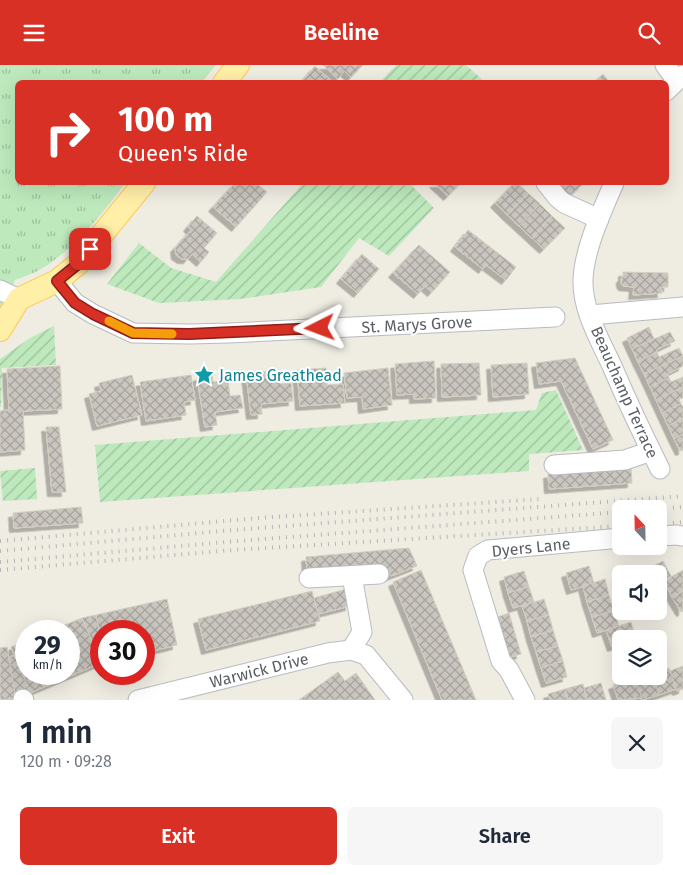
<!DOCTYPE html>
<meta charset="utf-8">
<style>
:root{--surface:#fff;--page:#f6f6f7;--text:#1f2937;--muted:#747a83;--accent:#d93025}
body{margin:0;font-family:"Fira Sans",sans-serif;background:var(--page);color:var(--text);height:100vh;display:flex;flex-direction:column;font-size:19px;white-space:nowrap}
*{box-sizing:border-box;margin:0}
p{font-size:16px;color:var(--muted)}
.icon{flex:none;width:28px;height:28px;fill:none;stroke:currentColor;stroke-width:2;stroke-linecap:round;stroke-linejoin:round}
.map{position:relative;height:635px;overflow:hidden}
.details{display:flex;flex-direction:column;background:var(--surface);flex:1}
.details>*{flex:none}
.top-card{position:absolute;left:15px;top:15px;width:654px;height:105px;border-radius:8px;box-shadow:0 5px 20px #0002;background:#d93025;color:#fff;overflow:hidden}
.needle{width:32px;rotate:338deg}
.controls{position:absolute;left:612px;top:435px;display:grid;gap:10px}
.controls a{display:grid;place-items:center;width:55px;height:55px;border-radius:8px;background:var(--surface);box-shadow:0 5px 20px #0002;font-size:25px}
.speed{position:absolute;left:15px;top:555px;display:flex;gap:10px;font-size:25px;font-weight:700;text-align:center}
.speed>*{display:grid;place-content:center;width:65px;height:65px;border-radius:50%;background:var(--surface);box-shadow:0 5px 20px #0002;line-height:1}
.speed small{font-size:12px;font-weight:400}
.speed .limit{border:8px solid #d22;background:#fff;color:#111}
.pin{position:absolute;display:grid;place-items:center;width:42px;height:42px;color:#fff;margin:-21px;border-radius:10px;box-shadow:0 2px 8px #0006}
.me{position:absolute;width:55px;margin:-28px;rotate:267deg;stroke-linejoin:round;filter:drop-shadow(0 0 4px #0008)}
.turn{display:flex;align-items:center;gap:18px;height:105px;padding:0 20px;font-size:22px}
.turn .icon{width:65px;height:65px;stroke-width:2.5}
.turn b{display:block;font-size:35px;line-height:42px}
.round{display:grid;place-items:center;flex:none;width:52px;height:52px;border-radius:8px;background:var(--page)}
.head{display:flex;align-items:center;justify-content:space-between;height:85px;padding:0 20px}
h1{font-size:30px;font-weight:600;line-height:38px}
.cta{display:flex;gap:10px;margin-top:auto;padding:10px 20px}
.cta a{flex:1;height:58px;border-radius:8px;background:var(--accent);color:#fff;font-size:20px;font-weight:600;line-height:58px;text-align:center}
.cta a+a{background:var(--page);color:var(--text)}
header{display:flex;justify-content:space-between;align-items:center;height:65px;padding:0 20px;background:var(--accent);color:#fff;font-size:22px;font-weight:600}
.map>svg:first-child{display:block}
</style>
<header><svg class="icon" aria-label="menu" viewBox="0 0 24 24"><path d="M4 6h16M4 12h16M4 18h16"/></svg>Beeline<svg class="icon" aria-label="search" viewBox="0 0 24 24"><circle cx="10" cy="10" r="6"/><path d="M15 15l6 6"/></svg></header>
<div class="map">
<svg width="683" height="635" viewBox="0 0 683 635">
<defs>
<pattern id="park-tufts" width="24" height="20" patternUnits="userSpaceOnUse" patternTransform="scale(1.25)"><rect width="24" height="20" fill="#bde9bc"/><path d="M3 7l-1-3M5 7V3M7 7l1-3M15 17l-1-3M17 17v-4M19 17l1-3" fill="none" stroke="#9dc09c"/></pattern>
<pattern id="garden-furrows" width="10" height="10" patternUnits="userSpaceOnUse" patternTransform="scale(1.25)"><rect width="10" height="10" fill="#bde9bc"/><path d="M-1 1l2-2M0 10L10 0M9 11l2-2" fill="none" stroke="#9dc09c"/></pattern>
<pattern id="building-cross-hatch" width="8" height="8" patternUnits="userSpaceOnUse" patternTransform="scale(1.25)"><rect width="8" height="8" fill="#cac6bf"/><path d="M0 0l8 8M0 8l8-8" fill="none" stroke="#a7a49f"/></pattern>
<filter id="shadow"><feDropShadow dx="-4.5" dy="4.5" stdDeviation="0" flood-color="#0004"/></filter>
</defs>
<rect width="100%" height="100%" fill="#efece2"/>
<path fill="url(#park-tufts)" d="M0,0H216L202,17L18,18V118H125C105,146 74,184 44,202C36,208 25,211 15,215L3,242L0,245Z"/>
<g fill="url(#garden-furrows)">
<polygon points="396,0 466,0 485,17 380,17"/>
<polygon points="303,118 409,118 434,143 389,191 359,173 321,222 240,234 159,238 107,219 139,178 171,203 216,217"/>
<polygon points="54,261 56,300 2,303 1,342 0,342 0,294 30,273"/>
<polygon points="556,325 583,385 529,389 529,406 100,437 95,380 536,345 542,328"/>
<polygon points="35,403 37,434 3,436 0,406"/>
</g>
<g fill="url(#building-cross-hatch)" stroke="#d4cec0" filter="url(#shadow)">
<polygon points="323,0 363,0 351,12 344,6 338,14"/>
<polygon points="315,1 334,18 301,18"/>
<polygon points="603,9 610,18 593,18"/>
<polygon points="235,118 256,118 267,127 236,162 213,142"/>
<polygon points="434,118 461,118 448,131"/>
<polygon points="514,118 517,118 528,128 507,150 495,138"/>
<polygon points="561,118 582,118 583,119 566,134 556,122"/>
<polygon points="528,128 540,139 519,161 507,150"/>
<polygon points="540,139 552,151 532,173 519,161"/>
<polygon points="197,151 217,168 204,183 209,187 201,197 192,189 188,194 182,194 176,190 175,183 191,165 188,162"/>
<polygon points="552,151 565,163 544,184 532,173"/>
<polygon points="468,165 516,202 506,215 486,200 483,204 455,182"/>
<polygon points="419,180 450,207 432,227 425,221 418,229 393,208"/>
<polygon points="362,189 379,204 358,228 341,214"/>
<polygon points="623,207 668,208 668,222 661,222 662,228 633,230 634,222 623,221 621,218 621,213 623,212"/>
<polygon points="649,262 654,274 632,284 627,273"/>
<polygon points="670,267 675,276 656,285 657,287 638,297 632,284"/>
<polygon points="679,283 683,291 644,309 638,297 657,287 659,292"/>
<polygon points="683,291 683,301 667,309 669,313 650,322 644,309"/>
<polygon points="575,293 613,375 593,384 561,316 539,319 536,298"/>
<polygon points="434,296 436,333 414,334 414,329 397,330 395,299"/>
<polygon points="479,298 481,330 442,332 441,299"/>
<polygon points="527,298 529,329 493,332 491,300"/>
<polygon points="60,301 62,344 23,346 25,385 0,387 0,346 9,345 7,304"/>
<polygon points="326,303 327,320 343,319 345,338 300,341 297,305"/>
<polygon points="388,303 392,340 363,344 362,332 347,333 344,308"/>
<polygon points="279,305 280,319 291,318 293,336 261,339 262,349 251,350 246,309"/>
<polygon points="212,309 213,317 228,315 230,331 240,330 243,343 215,347 217,360 205,362 197,312"/>
<polygon points="132,310 142,350 97,361 89,329 101,326 99,318"/>
<polygon points="191,310 195,335 184,337 186,350 146,356 140,317"/>
<polygon points="683,312 683,322 656,335 650,322 669,313 671,317"/>
<polygon points="683,322 683,333 679,334 681,339 662,348 656,335"/>
<polygon points="681,339 683,342 683,353 668,361 662,348"/>
<polygon points="683,353 683,369 674,374 668,361"/>
<polygon points="46,362 59,362 66,427 52,427"/>
<polygon points="683,369 683,385 680,386 674,374"/>
<polygon points="631,402 632,418 549,424 548,409"/>
<polygon points="81,442 83,458 14,463 13,448"/>
<polygon points="409,483 417,501 391,511 386,502 307,507 306,492"/>
<polygon points="663,496 671,511 659,518 659,509 642,509 641,507"/>
<polygon points="589,501 594,518 571,525 566,508"/>
<polygon points="421,505 476,635 442,635 393,517"/>
<polygon points="683,505 683,526 672,532 664,516"/>
<polygon points="524,506 529,522 508,528 504,512"/>
<polygon points="605,514 609,530 587,537 583,521"/>
<polygon points="529,522 534,537 513,543 508,528"/>
<polygon points="346,524 350,541 318,549 314,533"/>
<polygon points="312,526 320,556 206,585 198,554"/>
<polygon points="683,526 683,546 681,547 672,532"/>
<polygon points="609,530 614,546 592,552 587,537"/>
<polygon points="167,534 177,580 144,588 144,566 101,566 101,575 96,550"/>
<polygon points="544,534 549,550 527,556 522,541"/>
<polygon points="614,546 619,561 597,568 592,552"/>
<polygon points="509,548 521,589 507,593 495,553"/>
<polygon points="96,550 101,575 101,597 82,553"/>
<polygon points="549,550 553,565 531,572 527,556"/>
<polygon points="82,553 101,598 30,628 11,582 26,576 26,609 69,609 69,566 50,566"/>
<polygon points="631,557 636,574 621,574 621,579 612,582 606,565"/>
<polygon points="553,565 558,581 536,587 531,572"/>
<polygon points="558,581 563,596 541,603 536,587"/>
<polygon points="7,582 16,633 0,635 0,583"/>
<polygon points="15,590 30,628 15,630 9,592"/>
<polygon points="563,596 567,612 546,618 541,603"/>
<polygon points="683,601 683,624 677,626 670,606"/>
<polygon points="669,603 676,624 659,630 653,611 659,611 659,607"/>
<polygon points="338,607 345,616 356,608 375,635 299,635"/>
<polygon points="645,611 653,611 659,630 642,635 635,615"/>
<polygon points="634,612 642,633 618,635 613,620"/>
<polygon points="601,618 606,635 587,635 584,623"/>
<polygon points="583,619 587,635 568,635 565,624"/>
<polygon points="565,624 568,635 550,635 548,629"/>
</g>
<g fill="none" stroke-linecap="round" stroke-linejoin="round">
<defs>
<g id="minor">
<polyline points="665,0 676,15"/>
<polyline points="666,26 683,10"/>
<polyline points="546,118 558,133 564,138 599,154"/>
<path d="M614,118C602,146 584,184 583,215C582,245 600,275 612,301C627,336 643,370 660,404"/>
<polyline points="57,216 75,238 93,249 133,268 189,269 229,268 555,252"/>
<polyline points="0,225 19,234"/>
<polyline points="590,250 683,242"/>
<polyline points="554,400 625,395 651,386"/>
<polyline points="659,471 676,470 683,471"/>
<polyline points="352,511 362,567 351,585 366,590 403,635"/>
<polyline points="309,513 379,509"/>
<polyline points="23,634 24,635"/>
<polyline points="138,635 328,588 351,585"/>
<polyline points="525,635 509,605 501,596 473,505 478,491 488,485 621,473"/>
</g>
<g id="major">
<polyline points="224,18 238,0"/>
<polyline points="0,265 19,234 57,216 78,199 144,118"/>
</g>
</defs>
<use href="#minor" stroke="#b8bbc0" stroke-width="21"/>
<use href="#major" stroke="#ffc94b" stroke-width="24"/>
<use href="#minor" stroke="#fff" stroke-width="19"/>
<use href="#major" stroke="#ffefa7" stroke-width="22"/>
<g stroke="#b4b5b6" stroke-width="4" stroke-dasharray="1 6" stroke-linecap="butt">
<polyline points="659,444 683,442"/>
<polyline points="659,459 683,457"/>
<polyline points="0,476 259,453 541,434"/>
<polyline points="0,486 233,465 683,431"/>
<polyline points="0,497 237,476 621,447"/>
<polyline points="0,505 233,485 621,461"/>
</g>
</g>
<g fill="none" stroke-linecap="round" stroke-linejoin="round">
<defs>
<polyline id="route" points="90,184 78,199 57,216 75,238 93,249 133,268 189,269 320,263"/>
</defs>
<use href="#route" stroke="#8d1f18" stroke-width="12"/>
<use href="#route" stroke="#d93025" stroke-width="9"/>
<polyline stroke="#f59e0b" stroke-width="9" points="109,256 133,268 172,269"/>
</g>
<defs>
<symbol id="sight-bare" viewBox="-9 -9 18 18"><path d="M0-6L1.8-2.2L6-1.7L2.9 1.2L3.7 5.4L0 3.3L-3.7 5.4L-2.9 1.2L-6-1.7L-1.8-2.2Z" fill="#0f9aa8" stroke="#fff" stroke-width="2.5" paint-order="stroke"/></symbol>
</defs>
<g fill-rule="evenodd">
<use href="#sight-bare" x="190" y="296" width="28" height="28"/>
</g>
<g text-anchor="middle" stroke-width="4" stroke-linejoin="round" paint-order="stroke">
<g font-size="16" fill="#5b5f65" stroke="#fff">
<text transform="translate(417 259) rotate(-3)" y="6">St. Marys Grove</text>
<text transform="translate(625 327) rotate(66)" y="6">Beauchamp Terrace</text>
<text transform="translate(531 482) rotate(-6)" y="6">Dyers Lane</text>
<text transform="translate(259 605) rotate(-14)" y="6">Warwick Drive</text>
</g>
<g font-size="16" fill="#0d838f" stroke="#fff" text-anchor="start">
<text x="219" y="316">James Greathead</text>
</g>
</g>
</svg>
<div class="controls">
<a><svg class="needle" viewBox="-14 -14 28 28"><path d="M0-13l5 13h-10z" fill="#e53935"/><path d="M0 13l5-13h-10z" fill="#747a83"/></svg></a>
<a><svg class="icon" aria-label="sound" viewBox="0 0 24 24"><path d="M4 9h4l5-4v14l-5-4H4zM17 9q2 3 0 6"/></svg></a>
<a><svg class="icon" aria-label="layers" viewBox="0 0 24 24"><path d="M12 4l9 5-9 5-9-5zM3 14l9 5 9-5"/></svg></a>
</div>
<div class="speed"><div>29<small>km/h</small></div><div class="limit">30</div></div>
<div class="pin" style="left:90px;top:184px;background:#d93025"><svg class="icon" aria-label="arrive" viewBox="0 0 24 24"><path d="M6 21V4h12l-3 4 3 4H6"/></svg></div>
<svg class="me" style="left:320px;top:263px" viewBox="-20 -20 40 40"><path d="M0-17L14 15 0 8-14 15z" fill="#d93025" stroke="#fff" stroke-width="4"/></svg>
<div class="top-card">
<div class="turn"><svg class="icon" aria-label="right" viewBox="0 0 24 24"><path d="M7 20v-9h11M14 6l5 5-5 5"/></svg><div><b>100 m</b>Queen's Ride</div></div>
</div>
</div>
<section class="details">
<div class="head"><div><h1>1 min</h1><p>120 m · 09:28</p></div><a class="round"><svg class="icon" aria-label="close" viewBox="0 0 24 24"><path d="M6 6l12 12M18 6L6 18"/></svg></a></div>
<div class="cta"><a>Exit</a><a>Share</a></div>
</section>
